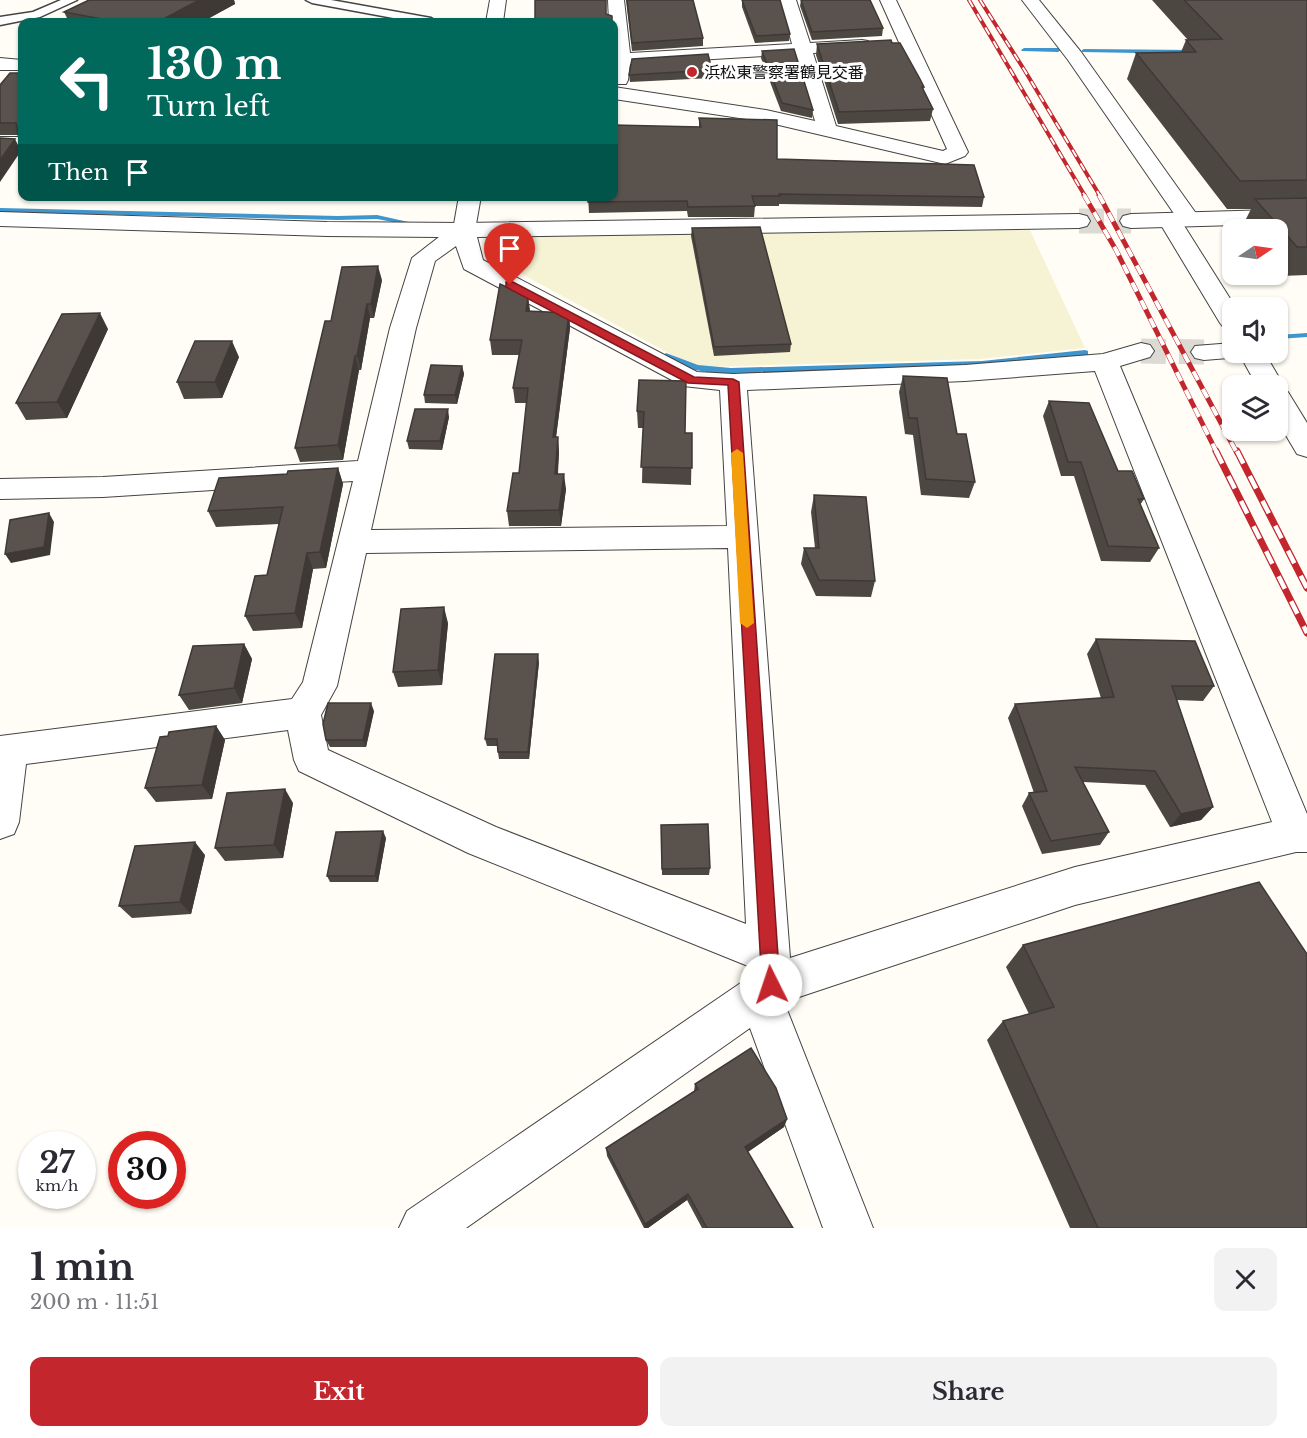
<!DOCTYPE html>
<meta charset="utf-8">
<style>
:root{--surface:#fff;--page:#f2f2f3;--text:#2b2b33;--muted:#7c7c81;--accent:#c4262e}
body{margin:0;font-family:"Libre Baskerville","Noto Sans JP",serif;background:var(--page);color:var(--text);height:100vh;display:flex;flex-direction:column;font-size:22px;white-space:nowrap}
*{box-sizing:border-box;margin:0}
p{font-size:20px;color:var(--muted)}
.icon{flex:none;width:33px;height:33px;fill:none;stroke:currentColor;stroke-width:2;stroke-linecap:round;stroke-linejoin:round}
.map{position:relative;height:1228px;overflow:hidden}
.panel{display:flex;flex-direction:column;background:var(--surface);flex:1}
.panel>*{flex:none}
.guide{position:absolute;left:18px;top:18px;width:600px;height:183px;border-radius:12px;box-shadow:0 2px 4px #0004;background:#00695c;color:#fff;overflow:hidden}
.needle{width:39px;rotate:77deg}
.buttons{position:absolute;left:1222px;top:219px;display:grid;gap:12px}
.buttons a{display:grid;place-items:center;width:66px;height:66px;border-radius:12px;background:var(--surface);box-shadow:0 2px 4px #0004;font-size:30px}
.speed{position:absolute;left:18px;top:1131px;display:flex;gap:12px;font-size:30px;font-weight:700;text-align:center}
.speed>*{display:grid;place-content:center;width:78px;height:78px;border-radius:50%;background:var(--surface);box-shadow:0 2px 4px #0004;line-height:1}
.speed small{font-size:15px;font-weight:400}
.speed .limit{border:9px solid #d22;background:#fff;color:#111}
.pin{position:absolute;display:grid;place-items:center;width:51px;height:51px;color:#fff;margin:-62px -26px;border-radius:50% 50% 50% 0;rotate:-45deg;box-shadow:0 0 6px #0007}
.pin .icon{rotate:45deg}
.me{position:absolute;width:66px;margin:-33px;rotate:356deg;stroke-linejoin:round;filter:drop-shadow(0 0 4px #0008)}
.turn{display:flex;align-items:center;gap:21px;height:126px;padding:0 30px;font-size:27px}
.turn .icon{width:78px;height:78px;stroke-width:2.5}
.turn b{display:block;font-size:42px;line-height:51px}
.then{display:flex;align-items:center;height:57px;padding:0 30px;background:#0003;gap:12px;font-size:22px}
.round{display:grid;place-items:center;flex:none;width:63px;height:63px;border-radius:12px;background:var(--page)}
.summary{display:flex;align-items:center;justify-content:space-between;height:102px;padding:0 30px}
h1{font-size:36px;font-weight:800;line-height:45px}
.primary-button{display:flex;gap:12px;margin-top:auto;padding:12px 30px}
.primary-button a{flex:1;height:69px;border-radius:12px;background:var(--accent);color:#fff;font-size:24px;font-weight:800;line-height:69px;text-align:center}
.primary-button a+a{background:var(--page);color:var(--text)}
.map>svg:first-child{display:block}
</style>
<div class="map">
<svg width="1307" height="1228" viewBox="0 0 1307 1228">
<rect width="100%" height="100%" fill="#fffdf5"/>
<polygon fill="#f6f3d4" points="1029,228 1085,348 980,359 704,367 689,364 499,262 499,237"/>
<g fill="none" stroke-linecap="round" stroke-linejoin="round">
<g fill="#3f96cf" fill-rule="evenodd">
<polygon points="1024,48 1058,48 1061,50 1058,52 1022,51 1021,50"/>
<polygon points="1084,49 1193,50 1196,52 1193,54 1082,52 1082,50"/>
<polygon points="0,208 338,216 377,215 413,223 409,225 377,219 338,220 0,212"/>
<polygon points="1307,333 1307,337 1278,339 1278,335"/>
<path d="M1085,350L1088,351V355L982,367L731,374C709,373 680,370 662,356L666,353L698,365L731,368L982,361Z"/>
</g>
<g stroke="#dbdad3" stroke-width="25" stroke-dasharray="25 13" stroke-linecap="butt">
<polyline points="1079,221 1131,221"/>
<polyline points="1141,351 1204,352"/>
</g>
<defs>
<g id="service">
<polygon points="61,0 77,0 40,17 0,25 0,17 33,12"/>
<polygon points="306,0 331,0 431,18 437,22 415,22 312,3"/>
</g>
<g id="minor">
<polygon points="608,0 624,0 630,53 792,44 780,0 796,0 810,43 862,40 868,41 871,45 868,49 862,50 813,53 836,126 943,151 947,149 880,0 896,0 968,152 965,156 945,164 766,122 614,99 614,87 766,110 815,121 795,54 630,64 628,80 626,84 614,84 614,22 609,22"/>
<polygon points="1022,0 1039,0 1081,52 1200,219 1197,224 1183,224 1236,308 1233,308 1233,331 1224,328 1220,323 1158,220 1161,215 1175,215 1068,60"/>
<rect x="0" y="137" width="22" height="12"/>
<path d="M0,212L327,222L464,223L1079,214L1087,216L1090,221L1087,226L1079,228L477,237L483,260L697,372L733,374L965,365L1103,354L1141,343L1150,345L1154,351L1150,357L1120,366L1307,814V852H1296L1075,905L784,1002L873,1228H823L750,1028L466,1228H399L407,1211L745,980L750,975L748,966L468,853L299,771L294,760L288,730L26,764L19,822L14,834L0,839V736L292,699L303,682L353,481L103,497L0,499V479L103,477L358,461L390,328L412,258L439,237L327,236L0,226ZM456,246L464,269L683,386L720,390L727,526L371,530L416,328L435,261ZM1095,371L1272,822L1075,867L790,958L747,390L965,381ZM728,548L746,924L496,827L328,750L321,715L337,686L366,553Z"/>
<polygon points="1233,343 1233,352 1264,352 1284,386 1282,390 1288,392 1307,423 1307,457 1297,454 1278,422 1278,386 1257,386 1241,357 1204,360 1195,358 1191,352 1195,346"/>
</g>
<g id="tertiary">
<polygon points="490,0 506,0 503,22 486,22"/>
<polygon points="0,58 22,60 22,70 0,70"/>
<polygon points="459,196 481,196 475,230 472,235 464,237 456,235 453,230"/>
<polygon points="1307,209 1307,223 1131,228 1123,226 1120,221 1123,216 1131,214"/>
</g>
</defs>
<use href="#service" stroke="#444" stroke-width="3"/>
<use href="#minor" stroke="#444" stroke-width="2"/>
<use href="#tertiary" stroke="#444" stroke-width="2"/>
<use href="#service" fill="#fff" fill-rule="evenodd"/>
<use href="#minor" fill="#fff" fill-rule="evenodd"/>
<use href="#tertiary" fill="#fff" fill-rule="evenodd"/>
<defs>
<g id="rail-far2">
<polyline points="969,0 1085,196"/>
<polyline points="980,0 1025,71 1100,196"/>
</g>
<g id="rail-far1">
<polyline points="1084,195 1116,250 1217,453"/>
<polyline points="1099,195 1237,453"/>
</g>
<g id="rail">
<polyline points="1216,451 1307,633"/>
<polyline points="1237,451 1307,588"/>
</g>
</defs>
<use href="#rail-far2" stroke="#c4262e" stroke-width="4"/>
<use href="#rail-far1" stroke="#c4262e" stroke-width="5"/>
<use href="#rail" stroke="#c4262e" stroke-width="7"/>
<use href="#rail-far2" stroke="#fff" stroke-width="2" stroke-dasharray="8" stroke-linecap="butt"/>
<use href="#rail-far1" stroke="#fff" stroke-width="4" stroke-dasharray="10" stroke-linecap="butt"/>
<use href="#rail" stroke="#fff" stroke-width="4.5" stroke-dasharray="14" stroke-linecap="butt"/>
</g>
<g fill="#4d4742">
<polygon points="89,0 234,0 235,4 202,22 69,22 64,12"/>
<polygon points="626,0 693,0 703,38 703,46 632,51"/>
<polygon points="742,0 790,34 789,41 755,43 742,7"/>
<polygon points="801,0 870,0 883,28 882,36 812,40 800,6"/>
<polygon points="1152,0 1307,0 1307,275 1281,276 1278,272 1278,230 1243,230 1242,227 1251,209 1227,209 1127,79 1136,53 1181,52 1186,40 1188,40"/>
<polygon points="817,44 924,87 923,90 933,109 930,121 838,124 816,55"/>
<polygon points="762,51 813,110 812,118 781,111 761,58"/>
<polygon points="712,70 712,78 630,82 629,75"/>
<polygon points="10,73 22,142 19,135 0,135 0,85"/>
<polygon points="699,118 777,159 984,197 982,207 779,204 779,206 755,206 754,217 688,217 687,211 589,213 588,196 699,127"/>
<polygon points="692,228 791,344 790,352 714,356 691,236"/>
<polygon points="382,280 374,318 370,318 361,370 359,370 343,460 300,462 295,448 331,321"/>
<polygon points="528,297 530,311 569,313 570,328 556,437 558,437 559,453 558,474 566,489 561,526 509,526 507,511 519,473 527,403 515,403 513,388 519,355 492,355 490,340"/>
<polygon points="108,329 67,418 26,420 16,403"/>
<polygon points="239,357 222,398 184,399 177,382"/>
<polygon points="462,366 464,374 457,404 425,403 424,395"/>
<polygon points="903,376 957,434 975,482 969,498 921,495 913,435 905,434 899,392"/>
<polygon points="639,380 685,433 692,433 691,485 642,483 643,428 638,428 637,411"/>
<polygon points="1049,401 1118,471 1144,499 1140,505 1159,548 1150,562 1101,561 1074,476 1061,476 1043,416"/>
<polygon points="449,417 442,450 409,449 407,441"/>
<polygon points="338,468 343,484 326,568 313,569 302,628 253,631 245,616 267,575 279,524 216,527 208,511 287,474"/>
<polygon points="814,495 875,581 871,597 816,596 801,564 804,548 815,548 811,512"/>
<polygon points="448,623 442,685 398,687 393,672"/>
<polygon points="1096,639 1214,686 1203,701 1177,700 1213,807 1201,820 1170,827 1145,785 1083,782 1109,832 1100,845 1042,854 1022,806 1029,793 1034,793 1008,718 1015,704 1101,698 1087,654"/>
<polygon points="244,644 252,659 242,703 189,710 179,695"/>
<polygon points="539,662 529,759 499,759 497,746 487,746 485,739"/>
<polygon points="374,711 366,747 330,747 326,740"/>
<polygon points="216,726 225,740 212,799 156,802 145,788"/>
<polygon points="293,803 283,858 225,861 215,848"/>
<polygon points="661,825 710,868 709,875 662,875"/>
<polygon points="386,838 378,882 330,882 327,876"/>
<polygon points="205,855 191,914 132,918 119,906"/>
<polygon points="1023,945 1307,1228 1070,1228 987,1040 1003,1021 1029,1014 1006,967"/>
<polygon points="695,1084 787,1119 784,1127 748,1152 793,1228 702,1228 687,1200 648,1228 644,1228 607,1156 606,1148 694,1091"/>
</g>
<g fill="#3f3936">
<polygon points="199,0 234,0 235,4 202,22 158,22"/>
<polygon points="22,128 22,142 18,134"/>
<polygon points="15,139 21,151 0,182 0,160"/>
<polygon points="378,266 382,280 374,318 371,304"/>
<polygon points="528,297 530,312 526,311"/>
<polygon points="367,304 370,318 361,370 357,356"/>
<polygon points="100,313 108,329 67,418 57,402"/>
<polygon points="569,313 570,328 554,453 553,437"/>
<polygon points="232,341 239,357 222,398 215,382"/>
<polygon points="355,356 359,370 343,460 338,445"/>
<polygon points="462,366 464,374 457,404 455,395"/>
<polygon points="448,409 449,417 442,450 440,441"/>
<polygon points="558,437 559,453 556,489 555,474"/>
<polygon points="338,468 343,484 326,568 320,552"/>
<polygon points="564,474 566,489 561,526 559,510"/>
<polygon points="49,513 54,522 50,555 11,563 5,554"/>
<polygon points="307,553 313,569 302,628 295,613"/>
<polygon points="444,607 448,623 442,685 438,670"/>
<polygon points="244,644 252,659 242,703 234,688"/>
<polygon points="538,654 539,662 529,759 528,752"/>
<polygon points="371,703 374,711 366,747 363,740"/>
<polygon points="216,726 225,740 212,799 202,785"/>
<polygon points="285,789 293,803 283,858 274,845"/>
<polygon points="1213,807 1201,820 1170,827 1181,814"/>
<polygon points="383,831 386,838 378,882 375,876"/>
<polygon points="195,842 205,855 191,914 180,902"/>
<polygon points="787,1119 784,1127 743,1155 745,1147"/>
<polygon points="688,1194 687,1200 648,1228 645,1228 645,1224"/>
</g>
<g fill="#5a524d" stroke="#3f3936" stroke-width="1.5">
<polygon points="89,0 199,0 158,22 118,22 64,12"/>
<polygon points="535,0 606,0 606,14 612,16 612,22 535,22"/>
<polygon points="627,0 693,0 703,38 632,43"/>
<polygon points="742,0 780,0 790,34 756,36"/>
<polygon points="801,0 870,0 883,28 812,32"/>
<polygon points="1184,0 1307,0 1307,180 1240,181 1136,53 1196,52 1186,40 1222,39"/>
<polygon points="891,40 892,43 900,43 920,79 924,87 922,87 933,109 839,112 817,44"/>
<polygon points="794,49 813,110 782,103 762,51"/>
<polygon points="708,54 712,70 629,75 632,59"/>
<polygon points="10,73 22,73 22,128 18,134 16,123 0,123 0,85"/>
<polygon points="699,118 777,120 777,159 974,165 984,197 779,194 780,196 752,196 755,206 688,207 687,201 588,202 588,196 614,196 614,125 701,127"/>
<polygon points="0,138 15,139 0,160"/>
<polygon points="1307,198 1307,247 1297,247 1255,199"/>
<polygon points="760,227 791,344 714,347 692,228"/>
<polygon points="378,266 371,304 367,304 357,356 355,356 338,445 295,448 325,321 331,321 342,267"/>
<polygon points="500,284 528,297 526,311 569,313 553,437 558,437 555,474 564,474 559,510 507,511 513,473 519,473 528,388 513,388 522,340 490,340"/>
<polygon points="100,313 57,402 16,403 62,314"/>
<polygon points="195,341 232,341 215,382 177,382"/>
<polygon points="431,365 462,366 455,395 424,395"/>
<polygon points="903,376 947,378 957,434 966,434 975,482 926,479 917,418 909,418"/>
<polygon points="639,380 686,381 685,433 692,433 692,468 641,467 644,412 637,411"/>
<polygon points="1049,401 1089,403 1118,471 1132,471 1144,499 1138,499 1159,548 1108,546 1081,462 1068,462"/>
<polygon points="415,409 448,409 440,441 407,441"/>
<polygon points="338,468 320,552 307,553 295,613 245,616 255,576 267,575 283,507 208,511 219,478 287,474 288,471"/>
<polygon points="814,495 866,497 875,581 819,580 804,548 819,548"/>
<polygon points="49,513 44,547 5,554 10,520"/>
<polygon points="444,607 438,670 393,672 401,609"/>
<polygon points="1096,639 1195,641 1214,686 1172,686 1213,807 1181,814 1155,771 1075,767 1109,832 1051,841 1029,793 1047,791 1015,704 1114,697"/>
<polygon points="244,644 234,688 179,695 193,646"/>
<polygon points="495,654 538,654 528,752 498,752 497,739 485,739"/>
<polygon points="328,703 371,703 363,740 326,740 323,724"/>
<polygon points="216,726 202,785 145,788 160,737 168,736 169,732"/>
<polygon points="285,789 274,845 215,848 227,793"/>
<polygon points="708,824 710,868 662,869 661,825"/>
<polygon points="383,831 375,876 327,876 336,832"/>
<polygon points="195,842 180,902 119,906 135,846"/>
<polygon points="1259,882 1307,954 1307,1228 1098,1228 1003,1021 1054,1007 1023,945"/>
<polygon points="751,1048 776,1088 787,1119 745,1147 793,1228 707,1228 688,1194 645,1224 606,1148 698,1089 695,1084"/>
</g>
<polygon fill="#c4262e" stroke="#7f191e" stroke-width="1.5" points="506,282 513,282 694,377 733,379 739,382 780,985 777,991 771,993 765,991 762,985 728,385 688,383 506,287"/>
<polygon fill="#f59e0b" points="737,449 743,453 754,623 747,628 740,623 731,453"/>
<circle fill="#c4262e" stroke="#fff" stroke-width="2" cx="692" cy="72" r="6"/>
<g text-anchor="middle" stroke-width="6" stroke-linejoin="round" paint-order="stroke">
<g font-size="16" fill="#111" stroke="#fff" text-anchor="start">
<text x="704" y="78">浜松東警察署鶴見交番</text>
</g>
</g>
</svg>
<div class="buttons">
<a><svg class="needle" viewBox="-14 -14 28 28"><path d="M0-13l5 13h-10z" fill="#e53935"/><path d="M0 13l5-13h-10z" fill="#7c7c81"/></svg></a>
<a><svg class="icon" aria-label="sound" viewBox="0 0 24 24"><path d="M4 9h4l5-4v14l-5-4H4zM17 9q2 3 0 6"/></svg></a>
<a><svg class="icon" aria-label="layers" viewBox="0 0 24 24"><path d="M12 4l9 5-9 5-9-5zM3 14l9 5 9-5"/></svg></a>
</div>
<div class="speed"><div>27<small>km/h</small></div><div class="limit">30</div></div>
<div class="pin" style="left:510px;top:285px;background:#d93025"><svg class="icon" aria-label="arrive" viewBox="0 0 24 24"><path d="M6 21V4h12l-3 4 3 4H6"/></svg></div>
<svg class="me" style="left:771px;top:985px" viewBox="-20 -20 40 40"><circle r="19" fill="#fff"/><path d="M0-13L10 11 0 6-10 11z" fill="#c4262e"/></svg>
<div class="guide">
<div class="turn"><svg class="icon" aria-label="left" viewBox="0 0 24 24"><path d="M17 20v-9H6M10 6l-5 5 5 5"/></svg><div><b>130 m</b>Turn left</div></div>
<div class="then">Then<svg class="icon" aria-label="arrive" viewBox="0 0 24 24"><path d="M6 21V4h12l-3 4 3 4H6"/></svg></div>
</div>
</div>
<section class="panel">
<div class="summary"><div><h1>1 min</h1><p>200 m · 11:51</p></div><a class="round"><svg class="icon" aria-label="close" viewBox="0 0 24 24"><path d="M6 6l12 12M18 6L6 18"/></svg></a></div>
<div class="primary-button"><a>Exit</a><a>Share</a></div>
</section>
